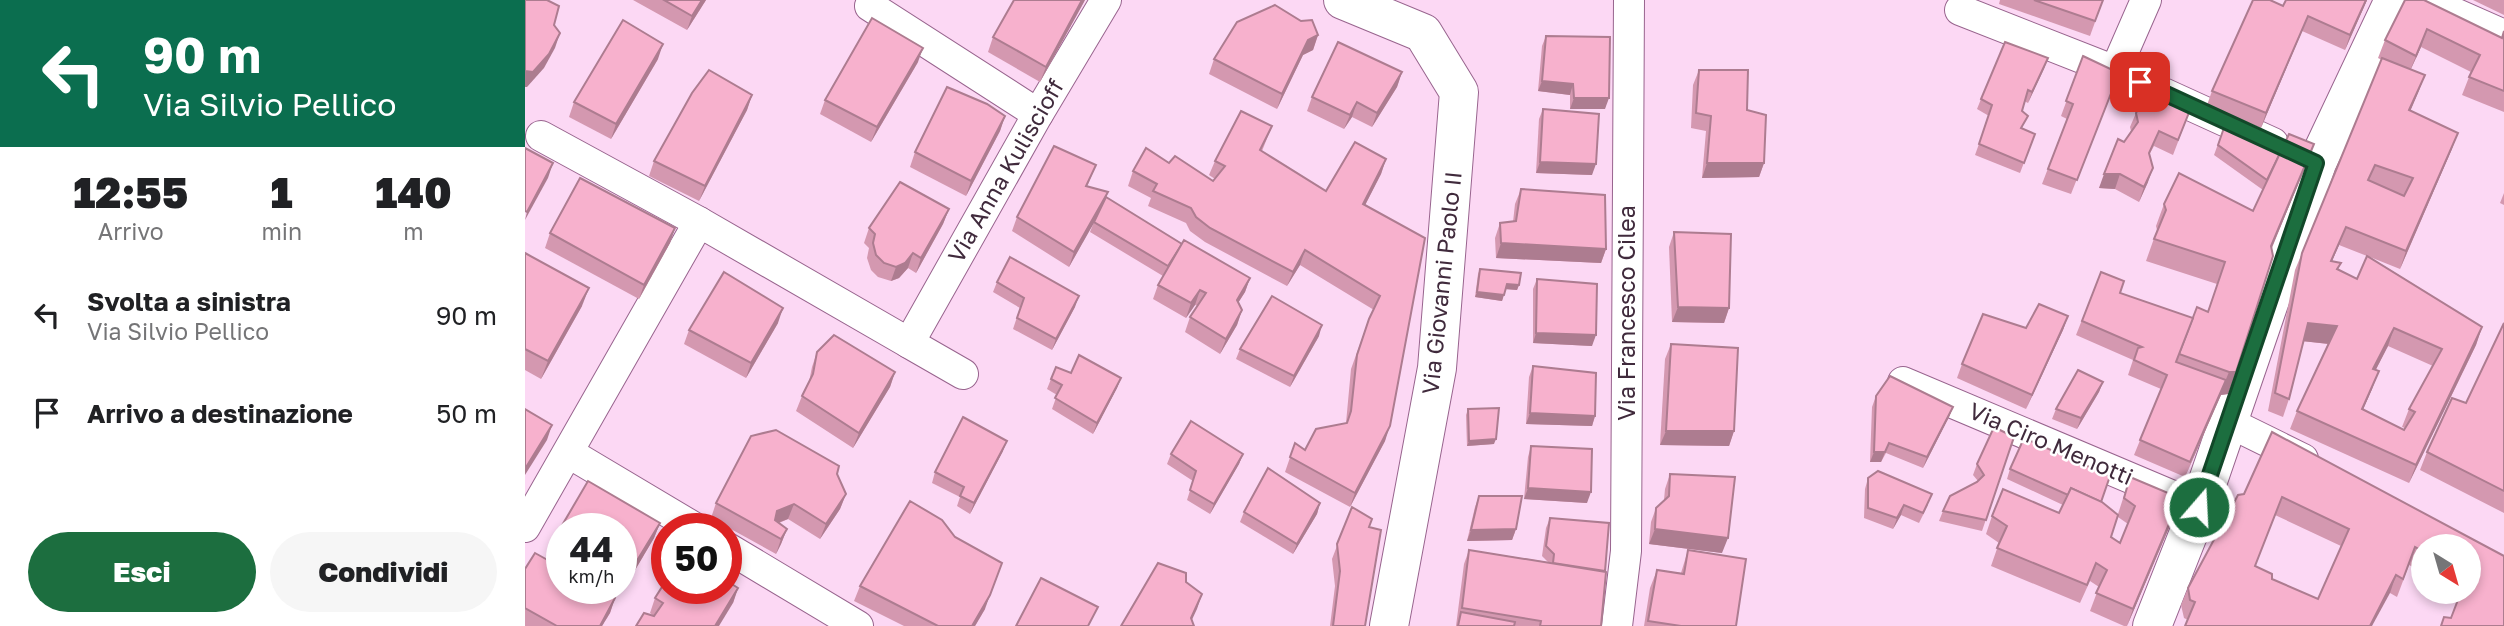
<!DOCTYPE html>
<html lang="it">
<style>
:root{--surface:#fff;--page:#f6f6f6;--text:#202124;--muted:#757577;--accent:#1c6e3f}
body{margin:0;font-family:"Golos Text",sans-serif;background:var(--page);color:var(--text);height:100vh;display:flex;flex-direction:column;font-size:26px;white-space:nowrap}
*{box-sizing:border-box;margin:0}
p{font-size:23px;color:var(--muted)}
.icon{flex:none;width:38px;height:38px;fill:none;stroke:currentColor;stroke-width:2;stroke-linecap:round;stroke-linejoin:round}
.map{position:relative;flex:1;overflow:hidden}
.drawer{display:flex;flex-direction:column;background:var(--surface);width:525px}
.drawer>*{flex:none}
.top-card{background:#0b6e4f;color:#fff;overflow:hidden}
.needle{width:46px;rotate:143deg}
.fabs{position:absolute;left:1886px;top:534px;display:grid;gap:14px}
.fabs a{display:grid;place-items:center;width:70px;height:70px;border-radius:50%;background:var(--surface);box-shadow:0 4px 10px #0003;font-size:35px}
.speed{position:absolute;left:21px;top:513px;display:flex;gap:14px;font-size:35px;font-weight:700;text-align:center}
.speed>*{display:grid;place-content:center;width:91px;height:91px;border-radius:50%;background:var(--surface);box-shadow:0 4px 10px #0003;line-height:1}
.speed small{font-size:18px;font-weight:400}
.speed .limit{border:10px solid #d22;background:#fff;color:#111}
.pin{position:absolute;display:grid;place-items:center;width:60px;height:60px;color:#fff;margin:-30px;border-radius:14px;box-shadow:0 4px 10px #0006}
.me{position:absolute;width:77px;margin:-38px;rotate:19deg;stroke-linejoin:round;filter:drop-shadow(0 0 5px #0008)}
.turn{display:flex;align-items:center;gap:24px;height:147px;padding:0 28px;font-size:32px}
.turn .icon{width:91px;height:91px;stroke-width:2.5}
.turn b{display:block;font-size:49px;line-height:60px}
.eta{display:flex;justify-content:space-evenly;align-items:center;height:119px;text-align:center}
.eta b{font-size:42px;font-weight:800;line-height:49px}
.cta{display:flex;gap:14px;margin-top:auto;padding:14px 28px}
.cta a{flex:1;height:80px;border-radius:42px;background:var(--accent);color:#fff;font-size:28px;font-weight:800;line-height:80px;text-align:center}
.cta a+a{background:var(--page);color:var(--text)}
ul{padding:0;list-style:none}
li{display:flex;align-items:center;gap:21px;height:98px;padding:0 28px}
li div{flex:1}
li b{display:block;font-size:26px}
li em{font-style:normal}
main{display:flex;flex:1;min-height:0}
.map>svg:first-child{display:block}
</style>
<main>
<section class="drawer">
<div class="top-card">
<div class="turn"><svg class="icon" aria-label="left" viewBox="0 0 24 24"><path d="M17 20v-9H6M10 6l-5 5 5 5"/></svg><div><b>90 m</b>Via Silvio Pellico</div></div>
</div>
<div class="eta">
<div><b>12:55</b><p>Arrivo</p></div>
<div><b>1</b><p>min</p></div>
<div><b>140</b><p>m</p></div>
</div>
<ul>
<li><svg class="icon" aria-label="left" viewBox="0 0 24 24"><path d="M17 20v-9H6M10 6l-5 5 5 5"/></svg><div><b>Svolta a sinistra</b><p>Via Silvio Pellico</p></div><em>90 m</em></li>
<li><svg class="icon" aria-label="arrive" viewBox="0 0 24 24"><path d="M6 21V4h12l-3 4 3 4H6"/></svg><div><b>Arrivo a destinazione</b></div><em>50 m</em></li>
</ul>
<div class="cta"><a>Esci</a><a>Condividi</a></div>
</section>
<div class="map">
<svg width="1979" height="626" viewBox="0 0 1979 626">
<rect width="100%" height="100%" fill="#fcd8f4"/>
<g fill="none" stroke-linecap="round" stroke-linejoin="round">
<defs>
<g id="street">
<polyline points="1900,0 1979,35"/>
<polyline points="345,6 513,114"/>
<polyline points="1435,10 1590,71 1748,143"/>
<polyline points="1590,71 1621,0"/>
<polyline points="16,136 174,222"/>
<polyline points="384,343 438,374"/>
<polyline points="1378,382 1674,507"/>
<polyline points="1703,422 1778,459"/>
<polyline points="44,453 170,528"/>
<polyline points="0,527 174,222 384,343 513,114 581,0"/>
<polyline points="201,547 333,626"/>
<polyline points="1092,626 1101,551 1104,0"/>
</g>
<g id="secondary">
<polyline points="818,0 898,33 934,92 912,368 864,626"/>
<polyline points="1627,626 1674,507 1792,163 1869,0"/>
</g>
</defs>
<use href="#street" stroke="#98648e" stroke-width="32"/>
<use href="#secondary" stroke="#98648e" stroke-width="40"/>
<use href="#street" stroke="#fff" stroke-width="30"/>
<use href="#secondary" stroke="#fff" stroke-width="38"/>
</g>
<g fill="#d498b0" fill-rule="evenodd">
<polygon points="108,0 181,0 162,30"/>
<polygon points="560,0 515,82 463,52 468,37"/>
<polygon points="1475,0 1578,0 1565,36 1474,4"/>
<polygon points="1761,0 1842,0 1820,50 1777,31 1736,128 1682,105 1687,91 1758,6"/>
<path d="M1880,0L1977,38L1979,31V112L1937,95L1946,72L1896,47L1886,69L1900,75L1885,111L1933,133L1926,151L1875,269L1845,257L1957,327L1951,345L1884,483L1765,429L1772,411L1803,344L1778,341L1764,399L1758,417L1743,411L1770,270L1857,60L1853,58L1860,40ZM1814,245L1842,256L1832,279L1813,270L1816,263L1807,261ZM1863,346L1908,366L1884,409L1877,427L1880,428L1879,430L1838,409L1847,389L1851,369Z"/>
<polygon points="1948,0 1979,0 1979,15"/>
<polygon points="793,35 788,50 778,55 752,109 684,74 689,59"/>
<polygon points="1021,36 1080,109 1045,109 1045,95 1013,91 1017,46"/>
<polygon points="1558,56 1594,73 1546,194 1517,184 1542,119 1536,116"/>
<polygon points="1523,58 1503,103 1499,101 1497,111 1497,129 1510,134 1495,173 1450,155 1464,116 1452,109 1456,99"/>
<polygon points="133,59 86,139 44,117 49,102"/>
<polygon points="393,62 346,142 295,114 300,100"/>
<polygon points="1174,70 1222,110 1239,163 1234,177 1177,178 1181,131 1166,128 1168,85"/>
<polygon points="877,72 872,87 847,127 827,117 819,129 782,111 787,97"/>
<polygon points="227,95 222,110 174,201 124,176 129,161"/>
<polygon points="1669,100 1648,155 1629,146 1624,155 1623,182 1614,202 1590,189 1574,188 1599,142 1606,131 1605,127 1611,113"/>
<polygon points="1018,109 1067,175 1011,173 1014,119"/>
<polygon points="480,116 475,131 441,196 385,167 390,152"/>
<polygon points="1701,122 1759,145 1789,144 1747,248 1711,372 1703,394 1696,395 1660,477 1609,455 1636,389 1603,375 1608,360 1551,335 1576,272 1595,293 1668,318 1683,312 1692,284 1621,261 1632,230 1631,226 1639,204 1728,211 1738,190 1689,155"/>
<polygon points="747,126 737,151 801,191 861,159 856,174 840,205 900,238 860,441 825,507 760,472 770,443 780,450 821,423 826,369 844,319 849,310 775,265 762,286 680,242 665,231 661,223 623,206 626,198 603,186 608,171 644,163 688,181 690,179 684,175 690,161"/>
<polygon points="571,165 562,187 583,192 581,197 657,244 725,278 720,292 713,303 717,310 712,325 695,354 660,332 665,317 673,306 670,305 661,318 628,299 633,285 638,276 565,232 569,222 544,267 487,231 492,217"/>
<polygon points="996,189 1081,249 1076,263 971,258 970,238 975,223 988,222 990,204"/>
<polygon points="1979,193 1979,205 1975,203"/>
<polygon points="424,209 418,224 391,273 383,268 374,278 366,281 353,277 346,270 342,258 344,248 339,243 344,228"/>
<polygon points="150,228 145,243 114,299 20,248 25,233"/>
<polygon points="1149,232 1204,308 1199,323 1147,322 1144,247"/>
<polygon points="0,253 57,306 16,379 0,370"/>
<polygon points="955,269 994,285 992,290 980,289 977,301 950,297 953,274"/>
<polygon points="1012,279 1067,346 1008,343 1008,289"/>
<polygon points="472,282 550,307 527,350 488,329 495,308 468,292"/>
<polygon points="1543,316 1538,330 1501,409 1432,378 1437,364 1501,328"/>
<polygon points="253,323 221,378 159,344 164,330"/>
<polygon points="1979,323 1979,513 1895,470 1902,452 1941,403"/>
<polygon points="794,336 765,387 711,359 715,349"/>
<polygon points="1146,344 1209,431 1204,446 1135,445 1140,359"/>
<polygon points="292,352 370,372 365,387 328,448 271,411 277,396 284,382 287,367"/>
<polygon points="1008,366 1070,416 1067,426 1001,424 1004,377"/>
<polygon points="546,373 596,378 592,388 568,434 527,409 532,395 522,389 526,379"/>
<polygon points="1578,382 1574,392 1552,429 1527,419 1531,409"/>
<polygon points="1351,396 1428,407 1424,417 1398,468 1361,453 1356,462 1345,462 1347,407"/>
<polygon points="943,409 969,444 942,446 941,415"/>
<path d="M1747,432L1979,556V626H1916L1919,617L1926,618L1944,592V546H1899V573L1884,565L1872,597L1865,593L1663,620L1659,618L1656,605L1663,588L1719,494ZM1750,515L1816,546L1793,599L1747,579L1730,566Z"/>
<polygon points="1489,437 1457,531 1414,521 1418,511 1453,481 1448,475 1452,464"/>
<polygon points="1006,446 1062,503 999,499 1003,457"/>
<polygon points="478,451 445,514 432,506 435,497 407,483 410,472"/>
<polygon points="646,454 718,454 714,464 685,514 662,500 668,481 642,464"/>
<path d="M1485,469L1576,502L1593,514L1605,477L1649,516L1602,626H1599L1565,611L1574,587L1565,581L1555,603L1466,566L1474,543L1461,534L1467,516L1534,513L1538,505L1482,479ZM1593,517L1603,524L1595,543L1586,537Z"/>
<polygon points="312,474 321,494 315,509 295,539 263,519 254,523 262,529 256,544 251,554 186,518 191,503"/>
<polygon points="1145,474 1197,553 1124,544 1126,522 1131,508 1139,500 1140,489"/>
<polygon points="1343,478 1403,505 1394,523 1376,515 1368,529 1339,518 1340,489"/>
<polygon points="63,481 135,523 129,538 100,587 96,585 96,528 37,528 37,554 27,549 32,534"/>
<polygon points="954,496 991,529 987,540 942,541 950,507"/>
<polygon points="795,503 792,514 768,554 715,522 719,512"/>
<polygon points="827,507 844,527 840,626 805,626 810,586 807,559"/>
<polygon points="1025,518 1076,626 931,626 939,564 944,550 1023,562 1017,556 1021,528"/>
<polygon points="1163,550 1211,626 1119,626 1125,588 1132,570 1156,573"/>
<polygon points="0,569 90,598 85,613 77,626 0,626"/>
<polygon points="210,569 205,583 213,588 208,603 129,616 125,613 130,598"/>
<polygon points="335,586 460,609 450,626 379,626 329,601"/>
</g>
<g fill="#ad7c90">
<polygon points="177,0 181,0 162,30 167,16"/>
<polygon points="557,0 560,0 515,82 521,67"/>
<polygon points="1841,0 1842,0 1820,50 1825,35"/>
<polygon points="1783,16 1777,31 1736,128 1741,113"/>
<polygon points="1902,29 1896,47 1884,73 1891,56"/>
<polygon points="35,33 30,48 19,68 2,87 0,87 0,71"/>
<polygon points="793,35 788,50 778,55 752,109 757,94 783,40"/>
<polygon points="138,44 133,59 86,139 91,124"/>
<polygon points="398,48 393,62 346,142 352,127"/>
<polygon points="1523,58 1519,69 1503,103 1507,92"/>
<polygon points="877,72 872,87 847,127 852,113"/>
<polygon points="1900,75 1893,93 1878,128 1884,110"/>
<polygon points="1017,81 1048,84 1045,95 1013,91"/>
<polygon points="227,95 222,110 174,201 180,186"/>
<polygon points="1049,98 1084,98 1080,109 1045,109"/>
<polygon points="832,102 827,117 819,129 825,115"/>
<polygon points="480,116 475,131 441,196 446,181"/>
<polygon points="1933,133 1926,151 1875,269 1881,251"/>
<polygon points="1789,144 1781,166 1738,268 1746,246"/>
<polygon points="861,159 856,174 833,219 838,204"/>
<polygon points="1015,162 1071,164 1067,175 1011,173"/>
<polygon points="28,163 23,178 0,220 2,212"/>
<polygon points="1182,163 1239,163 1234,177 1177,178"/>
<polygon points="1628,168 1623,182 1614,202 1619,187"/>
<polygon points="1579,174 1595,174 1590,189 1574,188"/>
<polygon points="583,192 578,207 544,267 549,252"/>
<polygon points="424,209 418,224 391,273 396,258"/>
<polygon points="1821,227 1814,245 1799,279 1806,261"/>
<polygon points="150,228 145,243 114,299 119,285"/>
<polygon points="976,243 1081,249 1076,263 971,258"/>
<polygon points="780,250 775,265 762,286 768,272"/>
<polygon points="388,253 383,268 374,278 366,281 371,267"/>
<polygon points="725,278 720,292 706,314 712,300"/>
<polygon points="982,284 994,285 992,290 980,289"/>
<polygon points="64,288 57,306 16,379 23,361"/>
<polygon points="675,290 670,305 661,318 666,303"/>
<polygon points="952,292 979,295 977,301 950,297"/>
<polygon points="554,296 550,307 527,350 531,339"/>
<polygon points="1153,307 1204,308 1199,323 1147,322"/>
<polygon points="258,308 253,323 221,378 226,363"/>
<polygon points="717,310 712,325 695,354 701,339"/>
<polygon points="1543,316 1538,330 1501,409 1507,395"/>
<polygon points="1783,323 1812,326 1805,344 1776,341"/>
<polygon points="797,325 794,336 765,387 769,376"/>
<polygon points="1957,327 1951,345 1884,483 1891,465"/>
<polygon points="1869,328 1863,346 1842,387 1848,369"/>
<polygon points="1011,333 1071,335 1067,346 1008,343"/>
<polygon points="1854,371 1847,389 1831,426 1837,409"/>
<polygon points="370,372 365,387 328,448 334,433"/>
<polygon points="1704,372 1711,372 1703,394 1696,395 1660,477"/>
<polygon points="596,378 592,388 568,434 572,423"/>
<polygon points="1578,382 1574,392 1552,429 1556,418"/>
<polygon points="1428,407 1424,417 1398,468 1402,457"/>
<polygon points="1005,413 1070,416 1067,426 1001,424"/>
<polygon points="27,425 22,440 0,475 0,469"/>
<polygon points="865,426 860,441 825,507 830,493"/>
<polygon points="1141,431 1209,431 1204,446 1135,445"/>
<polygon points="971,439 969,444 942,446 944,441"/>
<polygon points="482,441 478,451 445,514 449,503"/>
<polygon points="1364,443 1356,462 1345,462 1349,452"/>
<polygon points="718,454 714,464 685,514 689,504"/>
<polygon points="1003,488 1066,492 1062,503 999,499"/>
<polygon points="321,494 315,509 295,539 301,524"/>
<polygon points="1655,498 1649,516 1602,626 1608,609"/>
<polygon points="795,503 792,514 768,554 772,544"/>
<polygon points="269,504 263,519 247,525 252,511"/>
<polygon points="1379,505 1376,515 1368,529 1372,518"/>
<polygon points="135,523 129,538 100,587 105,572"/>
<polygon points="262,529 256,544 251,554 256,539"/>
<polygon points="991,529 987,540 942,541 946,530"/>
<polygon points="1130,529 1203,538 1197,553 1124,544"/>
<polygon points="1871,575 1865,593 1847,626 1845,626"/>
<polygon points="213,588 208,603 194,626 190,626"/>
<polygon points="677,594 672,609 664,626 666,618"/>
<polygon points="465,595 460,609 450,626 447,626"/>
<polygon points="90,598 85,613 77,626 75,626"/>
</g>
<g fill="#f7b1cd" stroke="#ad7c90" stroke-width="2" fill-rule="evenodd">
<polygon points="0,0 22,0 34,6 29,25 35,33 24,54 8,72 0,71"/>
<polygon points="139,0 177,0 167,16"/>
<polygon points="489,0 557,0 521,67 468,37"/>
<polygon points="1509,0 1578,0 1570,21"/>
<polygon points="1728,0 1745,0 1758,6 1761,0 1841,0 1825,35 1783,16 1741,113 1687,91"/>
<polygon points="1880,0 1899,0 1977,38 1979,31 1979,91 1944,77 1955,55 1902,29 1891,56 1860,40"/>
<polygon points="750,5 776,21 787,20 793,35 783,40 757,94 689,59 712,22"/>
<polygon points="347,18 398,48 352,127 300,100"/>
<polygon points="98,20 138,44 91,124 49,102"/>
<polygon points="1021,36 1085,37 1084,98 1049,98 1048,84 1017,81"/>
<polygon points="813,42 877,72 852,113 832,102 825,115 787,97"/>
<polygon points="1480,42 1523,58 1507,92 1503,90 1497,111 1503,116 1496,128 1510,134 1499,163 1454,144 1467,105 1456,99"/>
<polygon points="1558,56 1594,73 1552,180 1523,169 1548,104 1541,101"/>
<path d="M1857,58L1900,75L1884,110L1933,133L1881,251L1821,227L1806,261L1816,263L1812,269L1832,279L1842,256L1957,327L1891,465L1772,411L1812,326L1783,323L1764,399L1750,393L1777,253ZM1850,165L1888,178L1879,196L1843,180ZM1869,328L1917,349L1884,409L1890,412L1879,430L1837,409L1854,371L1848,369Z"/>
<polygon points="184,70 227,95 180,186 129,161 167,93"/>
<polygon points="1174,70 1223,70 1222,110 1241,115 1239,163 1182,163 1186,116 1171,113"/>
<polygon points="1625,84 1669,100 1653,140 1634,131 1624,153 1628,168 1619,187 1595,174 1579,174 1593,139 1599,142 1613,122 1611,113"/>
<polygon points="422,87 462,104 480,116 446,181 390,152"/>
<polygon points="1018,109 1074,114 1071,164 1015,162"/>
<polygon points="716,111 747,126 735,150 801,191 830,142 861,159 838,204 900,238 865,426 830,493 765,457 770,443 780,450 791,429 822,423 826,411 832,355 844,319 855,296 780,250 768,272 685,228 671,217 666,208 628,191 632,184 608,171 621,148 644,163 650,156 688,181 700,166 690,161"/>
<polygon points="1701,122 1759,145 1742,180 1693,145"/>
<polygon points="1764,134 1789,144 1746,246 1748,256 1711,372 1704,372 1654,354 1672,307 1683,312 1700,262 1629,239 1641,210 1639,204 1654,173 1728,211"/>
<polygon points="529,146 571,165 561,186 583,192 549,252 492,217"/>
<polygon points="0,148 28,163 2,212 0,211"/>
<polygon points="55,178 150,228 119,285 25,233"/>
<polygon points="375,182 424,209 396,258 388,253 380,263 371,267 359,263 351,255 348,243 350,234 344,228"/>
<polygon points="996,189 1080,195 1081,249 976,243 975,223 991,221"/>
<polygon points="581,197 657,244 643,266 569,222"/>
<polygon points="1149,232 1206,234 1204,308 1153,307"/>
<polygon points="659,240 725,278 712,300 717,310 701,339 665,317 681,293 675,290 666,303 633,285"/>
<polygon points="0,253 64,288 23,361 0,349"/>
<polygon points="485,257 554,296 531,339 492,318 499,298 472,282"/>
<polygon points="955,269 996,273 994,285 982,284 979,295 952,292"/>
<polygon points="199,272 258,308 226,363 164,330"/>
<polygon points="1576,272 1599,281 1595,293 1668,318 1651,362 1701,380 1665,462 1615,440 1642,375 1609,360 1613,348 1617,347 1557,321"/>
<polygon points="1012,279 1072,284 1071,335 1011,333"/>
<polygon points="747,296 797,325 769,376 715,349"/>
<polygon points="1514,304 1543,316 1507,395 1437,364 1458,314 1501,328"/>
<polygon points="1979,323 1979,491 1902,452 1927,398 1941,403"/>
<polygon points="309,335 370,372 334,433 277,396 288,374 292,352"/>
<polygon points="1146,344 1213,348 1209,431 1141,431"/>
<polygon points="554,355 596,378 572,423 530,398 537,385 526,379 531,367 546,373"/>
<polygon points="1008,366 1071,373 1070,416 1005,413"/>
<polygon points="1553,370 1578,382 1556,418 1531,409"/>
<polygon points="1365,376 1428,407 1402,457 1364,443 1360,452 1349,452 1351,396"/>
<polygon points="974,408 971,439 944,441 943,409"/>
<polygon points="0,409 27,425 0,469"/>
<polygon points="438,417 482,441 449,503 435,496 439,487 410,472"/>
<polygon points="666,421 718,454 689,504 665,490 671,471 646,454"/>
<polygon points="1469,427 1489,437 1461,520 1418,511 1425,496 1452,482 1459,475 1452,464"/>
<polygon points="251,430 314,466 312,474 321,494 301,524 269,504 252,511 250,520 262,529 256,539 191,503 226,436"/>
<path d="M1747,432L1979,556V626H1916L1919,617L1926,618L1936,592H1944V546H1899V552L1890,547L1878,579L1871,575L1845,626H1660L1670,602L1665,600L1663,588L1713,495L1719,494ZM1757,497L1824,529L1793,599L1747,579V574L1730,566Z"/>
<polygon points="1499,438 1585,476 1576,502 1546,488 1543,495 1485,469"/>
<polygon points="1006,446 1067,449 1066,492 1003,488"/>
<polygon points="743,468 795,503 772,544 719,512"/>
<polygon points="1353,471 1407,494 1398,513 1379,505 1372,518 1343,508 1343,478"/>
<polygon points="1145,474 1210,477 1203,538 1130,529 1131,508 1144,496"/>
<polygon points="1605,477 1655,498 1608,609 1571,593 1582,570 1571,563 1562,585 1472,548 1482,526 1467,516 1478,489 1534,513 1546,488 1577,502 1593,515 1586,537 1595,543 1610,506 1599,498"/>
<polygon points="63,481 135,523 105,572 96,568 96,528 37,528 37,537 32,534"/>
<polygon points="954,496 997,496 991,529 946,530"/>
<polygon points="385,501 417,520 430,537 477,563 465,595 447,626 413,626 335,586"/>
<polygon points="827,507 847,519 844,527 856,530 840,626 808,626 815,571 812,544"/>
<polygon points="1025,518 1084,523 1080,571 1028,563 1029,554 1021,546"/>
<polygon points="944,550 1081,572 1076,626 1015,626 1016,621 937,608"/>
<polygon points="1163,550 1221,559 1211,626 1156,626 1123,621 1132,570 1159,574"/>
<polygon points="10,553 37,568 37,588 72,588 90,598 75,626 32,626 0,608 0,569"/>
<polygon points="633,563 661,573 661,582 677,594 666,618 669,626 596,626"/>
<polygon points="201,564 210,569 202,581 213,588 190,626 111,626 119,613 129,616 138,603 130,598 142,579 142,588 201,588"/>
<polygon points="516,578 573,607 563,626 491,626"/>
<polygon points="936,612 990,622 989,626 933,626"/>
</g>
<g fill="none" stroke-linecap="round" stroke-linejoin="round">
<defs>
<polyline id="route" points="1615,82 1791,163 1674,507"/>
</defs>
<use href="#route" stroke="#124829" stroke-width="18"/>
<use href="#route" stroke="#1c6e3f" stroke-width="12"/>
</g>
<g text-anchor="middle" stroke-width="5" stroke-linejoin="round" paint-order="stroke">
<g font-size="23" fill="#402a3c" stroke="#fff">
<text transform="translate(481 171) rotate(-60)" y="8">Via Anna Kuliscioff</text>
<text transform="translate(917 283) rotate(-84)" y="8">Via Giovanni Paolo II</text>
<text transform="translate(1102 313) rotate(-90)" y="8">Via Francesco Cilea</text>
<text transform="translate(1526 444) rotate(23)" y="8">Via Ciro Menotti</text>
</g>
</g>
</svg>
<div class="fabs">
<a><svg class="needle" viewBox="-14 -14 28 28"><path d="M0-13l5 13h-10z" fill="#e53935"/><path d="M0 13l5-13h-10z" fill="#757577"/></svg></a>
</div>
<div class="speed"><div>44<small>km/h</small></div><div class="limit">50</div></div>
<div class="pin" style="left:1615px;top:82px;background:#d93025"><svg class="icon" aria-label="arrive" viewBox="0 0 24 24"><path d="M6 21V4h12l-3 4 3 4H6"/></svg></div>
<svg class="me" style="left:1674px;top:507px" viewBox="-20 -20 40 40"><circle r="17" fill="#1c6e3f" stroke="#fff" stroke-width="3"/><path d="M0-11L8 9 0 5-8 9z" fill="#fff"/></svg>
</div>
</main>
